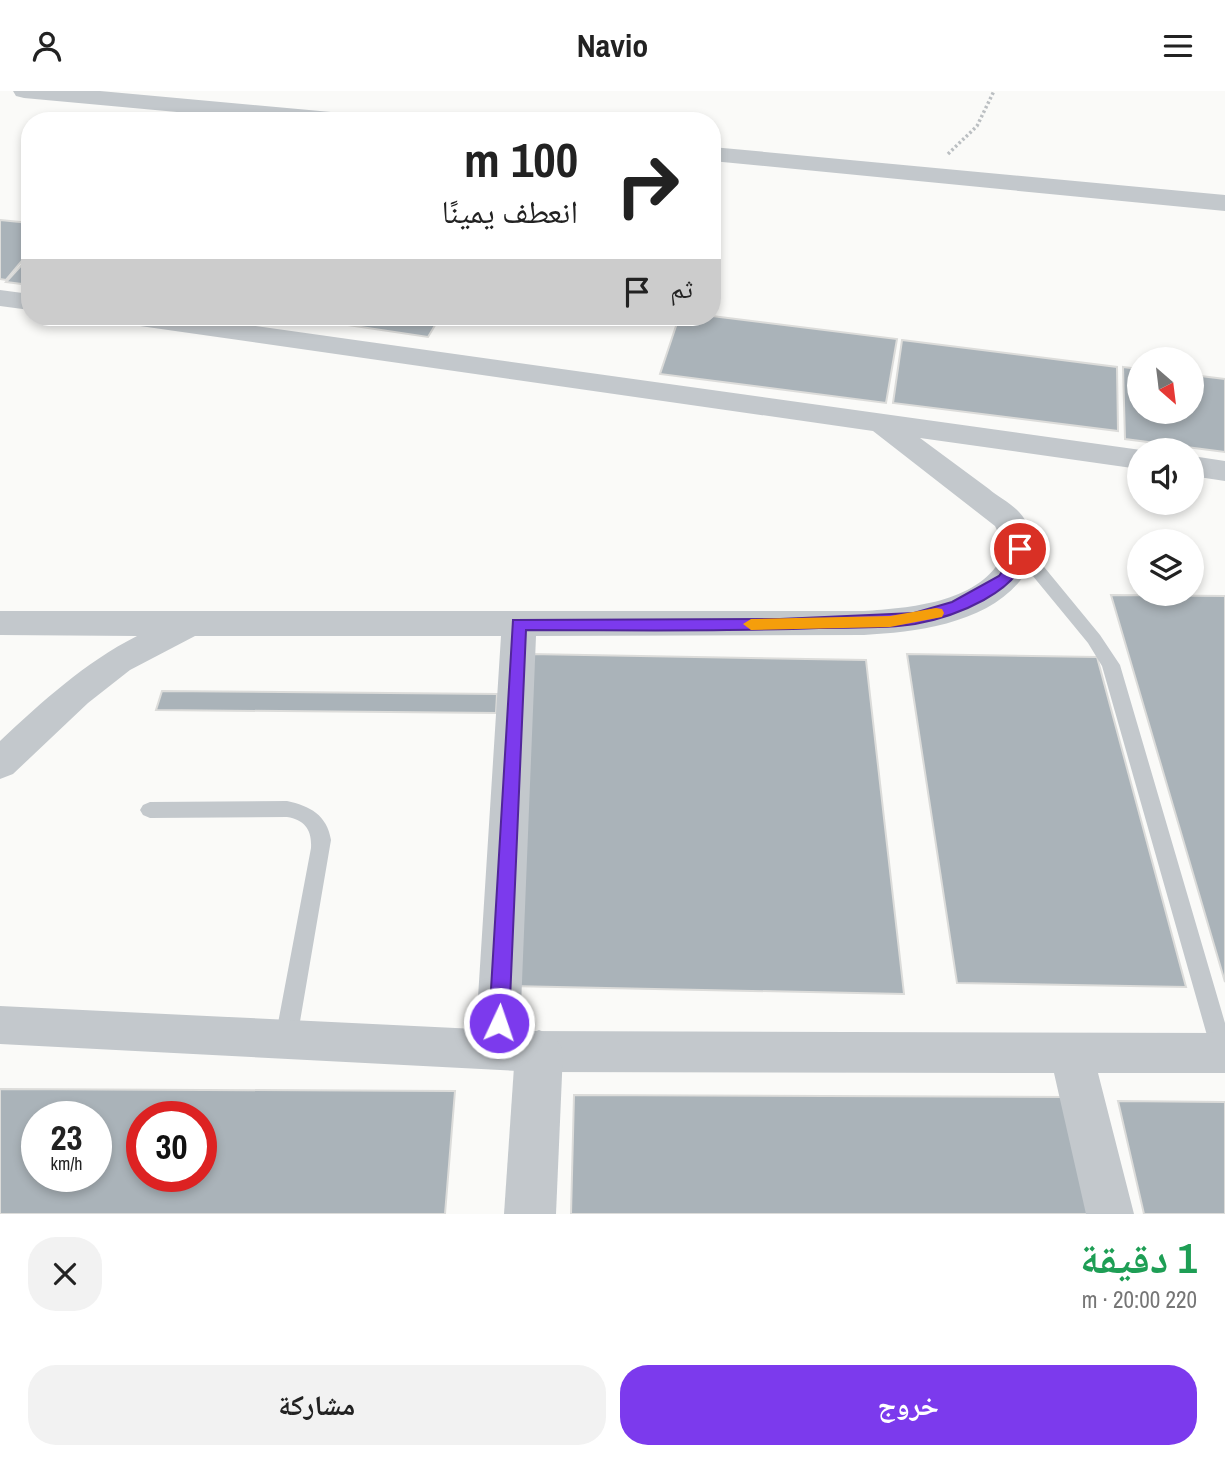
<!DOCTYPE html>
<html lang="ar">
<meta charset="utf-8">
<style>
:root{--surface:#fff;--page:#f2f2f2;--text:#222;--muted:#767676;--accent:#7c3aed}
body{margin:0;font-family:"Archivo Narrow","Noto Naskh Arabic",sans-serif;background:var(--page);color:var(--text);direction:rtl;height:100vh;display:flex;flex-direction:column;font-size:26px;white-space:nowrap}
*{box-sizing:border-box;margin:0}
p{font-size:23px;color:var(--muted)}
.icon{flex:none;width:38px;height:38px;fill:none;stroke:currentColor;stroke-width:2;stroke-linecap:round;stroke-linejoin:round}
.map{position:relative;height:1123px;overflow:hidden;direction:ltr}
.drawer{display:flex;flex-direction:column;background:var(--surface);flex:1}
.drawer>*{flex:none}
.hud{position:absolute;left:21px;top:21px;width:700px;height:214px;border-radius:28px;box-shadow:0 4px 10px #0003;direction:rtl;background:#fff;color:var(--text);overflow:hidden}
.needle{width:46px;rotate:152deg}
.buttons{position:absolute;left:1127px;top:256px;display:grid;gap:14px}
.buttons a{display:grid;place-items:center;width:77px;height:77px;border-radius:50%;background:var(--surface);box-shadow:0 4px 10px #0003;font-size:35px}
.speed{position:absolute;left:21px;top:1010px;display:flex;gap:14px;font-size:35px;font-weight:700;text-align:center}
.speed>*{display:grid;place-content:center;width:91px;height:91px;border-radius:50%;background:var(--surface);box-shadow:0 4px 10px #0003;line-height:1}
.speed small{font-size:18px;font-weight:400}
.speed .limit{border:10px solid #d22;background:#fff;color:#111}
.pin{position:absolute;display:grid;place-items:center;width:60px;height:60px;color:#fff;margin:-30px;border:4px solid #fff;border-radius:50%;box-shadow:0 2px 7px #0007}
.me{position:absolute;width:77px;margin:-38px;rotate:3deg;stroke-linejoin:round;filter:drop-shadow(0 0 5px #0008)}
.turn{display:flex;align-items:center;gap:24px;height:147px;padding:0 28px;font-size:32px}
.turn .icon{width:91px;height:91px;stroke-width:2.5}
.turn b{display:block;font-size:49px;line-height:60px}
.then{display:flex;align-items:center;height:66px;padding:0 28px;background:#0003;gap:14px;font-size:26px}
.round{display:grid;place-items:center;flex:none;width:74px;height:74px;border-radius:28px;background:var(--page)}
.overview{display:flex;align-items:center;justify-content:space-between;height:119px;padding:0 28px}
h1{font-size:42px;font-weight:700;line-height:52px;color:#1e9e55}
.button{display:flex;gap:14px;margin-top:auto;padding:14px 28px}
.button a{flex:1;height:80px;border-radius:28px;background:var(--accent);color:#fff;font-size:28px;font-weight:700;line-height:80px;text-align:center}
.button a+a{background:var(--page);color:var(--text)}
header{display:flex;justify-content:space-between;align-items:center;height:91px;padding:0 28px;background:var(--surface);font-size:32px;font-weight:700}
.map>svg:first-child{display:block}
</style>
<header><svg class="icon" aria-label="menu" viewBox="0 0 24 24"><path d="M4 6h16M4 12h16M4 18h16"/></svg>Navio<svg class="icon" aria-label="person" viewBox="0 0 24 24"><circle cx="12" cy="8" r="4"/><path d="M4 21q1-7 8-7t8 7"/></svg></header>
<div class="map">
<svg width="1225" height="1123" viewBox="0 0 1225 1123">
<rect width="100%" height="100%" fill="#fafaf8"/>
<g fill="#aab3b9" stroke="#dcdcda" stroke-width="2" fill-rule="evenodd">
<polygon points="0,129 30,132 30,160 6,189 0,188"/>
<polygon points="30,165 30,194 6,191"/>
<polygon points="712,225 897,248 886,312 660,283 679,226"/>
<polygon points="294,226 440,226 428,246"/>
<polygon points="902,249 1117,276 1118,340 893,312"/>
<polygon points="1123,276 1139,278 1139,320 1192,320 1192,284 1225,288 1225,361 1125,348"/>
<polygon points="1111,504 1225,505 1225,891"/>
<polygon points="530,563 866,569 904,903 509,895"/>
<polygon points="907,563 1097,566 1186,896 957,892"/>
<polygon points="162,600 497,603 496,622 156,619"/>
<path d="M0,998L455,1000L445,1123H0ZM37,1026H96V1085H37ZM142,1026H201V1085H142Z"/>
<polygon points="574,1004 1066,1006 1090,1123 571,1123"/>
<polygon points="1118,1010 1225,1011 1225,1123 1144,1123"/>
</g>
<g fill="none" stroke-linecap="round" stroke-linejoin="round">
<polyline stroke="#bbbfc2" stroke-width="3.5" stroke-dasharray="2.5 2.5" stroke-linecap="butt" points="948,63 977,35 994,0"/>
<g fill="#c3c8cc" fill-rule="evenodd">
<polygon points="1020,452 1026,454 1100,544 1120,574 1225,932 1225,971 1215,969 1212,962 1102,575 1088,552 1014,462 1012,458 1014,454"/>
<path d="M287,710C310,715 327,724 331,749L297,948L294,955L286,958L278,955L275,948L311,757C312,739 305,729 287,726L150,727L143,724L140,719L143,714L150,711Z"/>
</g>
<g fill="#c3c8cc" fill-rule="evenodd">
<polygon points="13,0 100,0 353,23 361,25 365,30 274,30 24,7 16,5"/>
<polygon points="712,56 1225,104 1225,120 712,70"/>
<polygon points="0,199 30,203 30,219 0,215"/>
<path d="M119,226H191L1141,359H1139V378L920,347C943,364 966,381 989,398C998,406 1011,412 1019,421C1032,435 1039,458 1030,475C1000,531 921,541 864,544L536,545L520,940L1225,942V982H1098L1134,1123H1086L1054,982L539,981L0,953V915L476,938L501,545H195L130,579L88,612L13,683L0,688V650C43,610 84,572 137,545L0,544V520H864C909,517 976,512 1001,468L1002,450L995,435L873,340L133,234L123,232Z"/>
<polygon points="1192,365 1225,370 1225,390 1192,385"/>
</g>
<polygon fill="#c3c8cc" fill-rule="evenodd" points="539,939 556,946 563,961 556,1123 504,1123 515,961 522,946"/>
</g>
<path fill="#7c3aed" stroke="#51269a" stroke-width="2" d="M1020,453L1027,458C1023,501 953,526 915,533C884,538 850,536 819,537C722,541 624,539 526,539L509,932L506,939L499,941L492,939L489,932L513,529L780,528L914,522L952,511L999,485L1011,468L1015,454Z"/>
<polygon fill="#f59e0b" points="936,517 942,518 944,522 942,526 890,536 751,539 743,533 751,528 890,525"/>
</svg>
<div class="buttons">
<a><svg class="needle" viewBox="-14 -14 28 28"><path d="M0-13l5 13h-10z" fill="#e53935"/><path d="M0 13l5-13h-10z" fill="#767676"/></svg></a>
<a><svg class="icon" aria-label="sound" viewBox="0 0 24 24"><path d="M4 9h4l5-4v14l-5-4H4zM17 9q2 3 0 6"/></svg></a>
<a><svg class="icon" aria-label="layers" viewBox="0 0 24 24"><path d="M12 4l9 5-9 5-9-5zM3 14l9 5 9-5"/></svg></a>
</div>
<div class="speed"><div>23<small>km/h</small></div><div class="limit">30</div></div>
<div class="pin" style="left:1020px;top:458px;background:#d93025"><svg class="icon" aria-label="arrive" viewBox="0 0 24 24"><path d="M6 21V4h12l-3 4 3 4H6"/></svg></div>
<svg class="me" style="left:499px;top:932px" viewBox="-20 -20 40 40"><circle r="17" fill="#7c3aed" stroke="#fff" stroke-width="3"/><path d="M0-11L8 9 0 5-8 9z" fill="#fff"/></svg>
<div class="hud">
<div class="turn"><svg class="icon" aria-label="right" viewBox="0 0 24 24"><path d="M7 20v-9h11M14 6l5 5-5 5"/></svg><div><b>100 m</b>انعطف يمينًا</div></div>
<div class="then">ثم<svg class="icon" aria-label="arrive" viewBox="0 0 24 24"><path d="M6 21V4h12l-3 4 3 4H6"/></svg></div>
</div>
</div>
<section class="drawer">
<div class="overview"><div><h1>1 دقيقة</h1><p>220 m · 20:00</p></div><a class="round"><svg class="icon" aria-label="close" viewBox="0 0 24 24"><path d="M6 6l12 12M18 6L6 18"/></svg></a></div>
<div class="button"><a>خروج</a><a>مشاركة</a></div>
</section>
